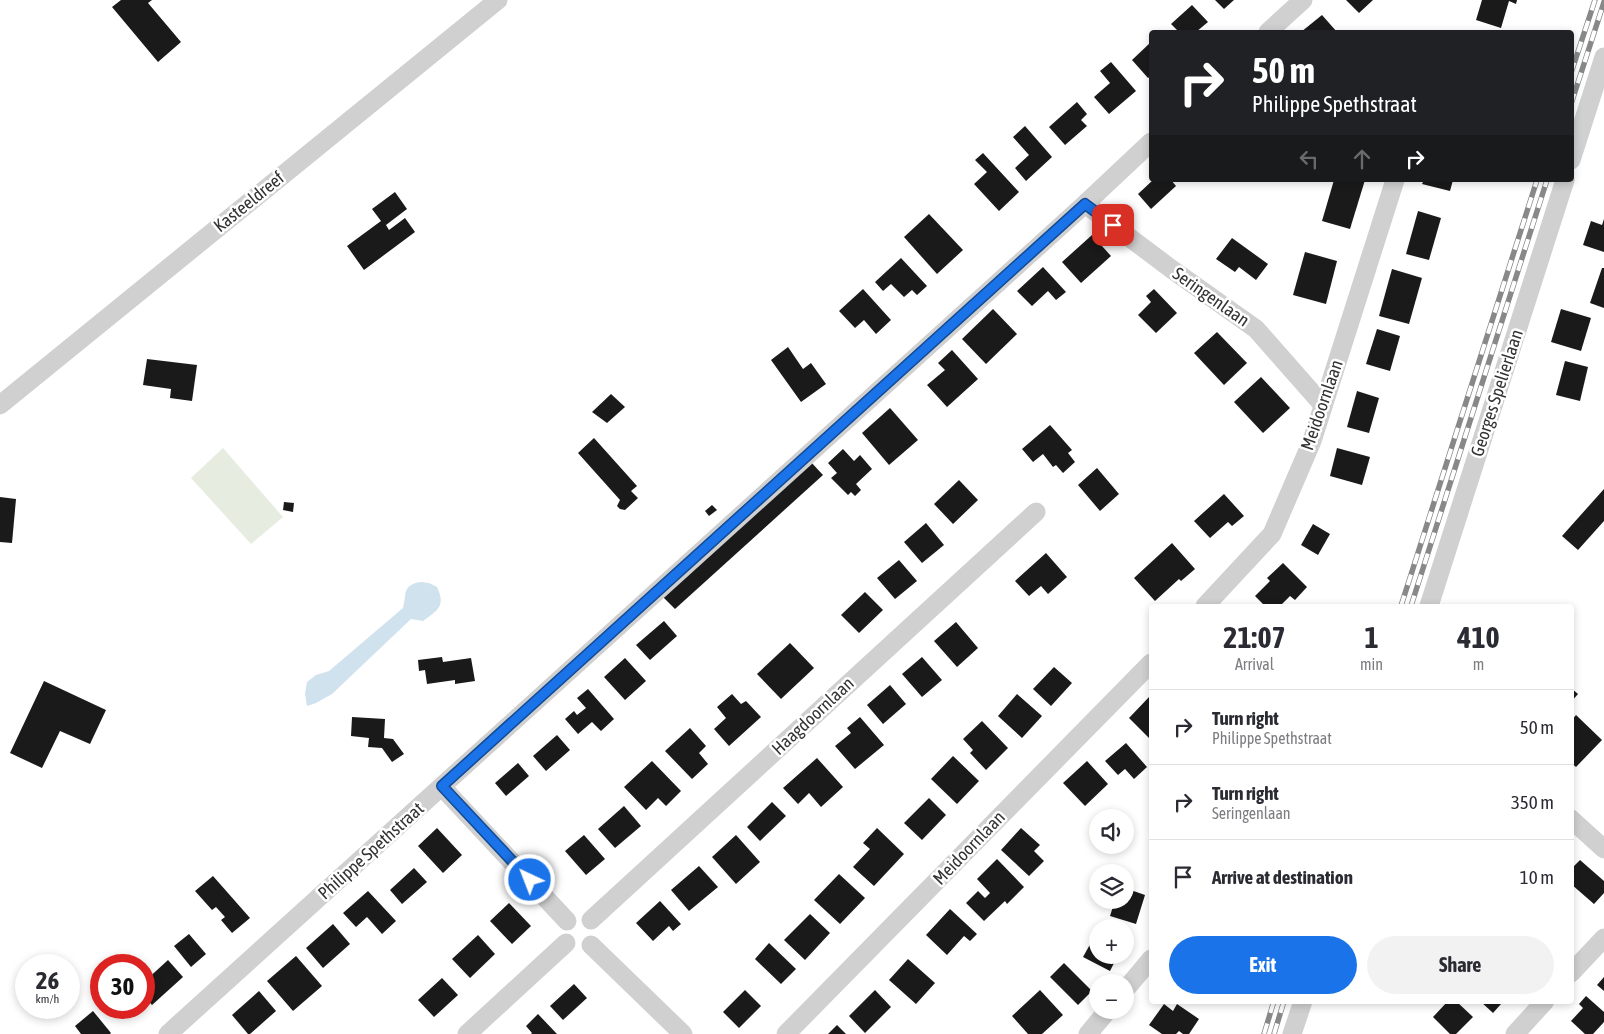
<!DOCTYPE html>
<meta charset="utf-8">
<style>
:root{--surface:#fff;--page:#f2f2f3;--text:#2b2b33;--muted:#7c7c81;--line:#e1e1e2;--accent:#1a73e8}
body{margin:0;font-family:"Asap Condensed",sans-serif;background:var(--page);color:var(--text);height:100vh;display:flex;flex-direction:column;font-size:19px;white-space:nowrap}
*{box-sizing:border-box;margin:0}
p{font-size:16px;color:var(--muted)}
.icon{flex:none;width:28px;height:28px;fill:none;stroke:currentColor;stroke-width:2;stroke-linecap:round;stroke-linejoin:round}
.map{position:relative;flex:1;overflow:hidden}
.panel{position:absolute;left:1149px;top:604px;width:425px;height:400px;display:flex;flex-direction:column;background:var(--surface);border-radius:5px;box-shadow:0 2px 8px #0003}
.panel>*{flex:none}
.banner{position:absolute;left:1149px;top:30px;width:425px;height:152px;border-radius:5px;box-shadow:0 2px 8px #0003;background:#202124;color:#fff;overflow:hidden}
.tools{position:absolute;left:1089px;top:809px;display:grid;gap:10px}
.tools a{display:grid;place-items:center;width:45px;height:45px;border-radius:50%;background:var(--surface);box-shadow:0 2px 8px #0003;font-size:25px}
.speed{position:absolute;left:15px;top:954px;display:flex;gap:10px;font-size:25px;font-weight:700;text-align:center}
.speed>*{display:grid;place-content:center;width:65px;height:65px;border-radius:50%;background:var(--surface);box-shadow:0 2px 8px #0003;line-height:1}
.speed small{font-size:12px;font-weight:400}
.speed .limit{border:8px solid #d22;background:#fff;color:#111}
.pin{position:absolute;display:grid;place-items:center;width:42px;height:42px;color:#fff;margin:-21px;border-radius:10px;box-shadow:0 2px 8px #0006}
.me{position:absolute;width:55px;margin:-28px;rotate:317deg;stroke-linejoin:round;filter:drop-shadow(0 0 4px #0008)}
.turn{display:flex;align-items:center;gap:18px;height:105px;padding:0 20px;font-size:22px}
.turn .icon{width:65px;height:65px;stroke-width:2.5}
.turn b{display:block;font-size:35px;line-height:42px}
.lanes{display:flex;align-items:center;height:48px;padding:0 20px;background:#0003;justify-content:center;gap:25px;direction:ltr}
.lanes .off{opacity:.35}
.eta{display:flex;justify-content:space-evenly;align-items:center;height:85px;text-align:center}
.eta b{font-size:30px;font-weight:700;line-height:35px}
.primary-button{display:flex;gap:10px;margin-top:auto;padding:10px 20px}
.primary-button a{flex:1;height:58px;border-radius:30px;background:var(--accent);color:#fff;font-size:20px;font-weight:700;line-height:58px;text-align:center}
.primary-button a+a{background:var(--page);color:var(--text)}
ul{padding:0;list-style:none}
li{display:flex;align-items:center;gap:15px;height:75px;padding:0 20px;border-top:1px solid var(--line)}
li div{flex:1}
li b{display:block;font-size:19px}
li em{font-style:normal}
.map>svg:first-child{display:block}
</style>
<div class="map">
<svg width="1604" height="1034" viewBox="0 0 1604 1034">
<rect width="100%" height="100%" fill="#fff"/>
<polygon fill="#e6ecdf" points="223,448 283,517 251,544 191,478"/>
<path fill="#cfe2ee" d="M421,582L429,583L437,587C446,606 438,610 423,621L411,619L332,694L316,703L307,706L305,694L307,682L316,675L329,671L403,608C407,593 402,585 421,582Z"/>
<g fill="#1a1a1a">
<polygon points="121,0 152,0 148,3 181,42 158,62 112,7"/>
<polygon points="1215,0 1234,0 1224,9"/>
<polygon points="1346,0 1373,0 1359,13"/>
<polygon points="1482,0 1517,0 1516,4 1509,1 1501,28 1476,20"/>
<polygon points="1192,5 1208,22 1196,32 1179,32 1171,24"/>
<polygon points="1322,15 1337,32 1301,32"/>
<polygon points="1151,42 1151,76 1148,78 1132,60"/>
<polygon points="1111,62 1136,91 1109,114 1094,97 1110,83 1100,71"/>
<polygon points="1077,102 1087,114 1081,120 1087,126 1065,145 1049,127"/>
<polygon points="1025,126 1052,157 1026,181 1015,168 1029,155 1013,137"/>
<polygon points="983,153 1019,192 999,211 974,184 987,172 975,160"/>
<polygon points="1153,180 1171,180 1176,186 1151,209 1138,194"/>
<polygon points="1334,180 1365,180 1350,229 1322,221"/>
<polygon points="1424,180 1453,180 1450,191 1422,184"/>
<polygon points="395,192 407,209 386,225 389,230 405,218 415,232 364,270 347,246 381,221 372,209"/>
<polygon points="1418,211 1441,218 1429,260 1406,254"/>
<polygon points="929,214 963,250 937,274 904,237"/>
<polygon points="1604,219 1604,252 1583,245 1591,221 1602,225"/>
<polygon points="1092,235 1111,256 1081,283 1062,262"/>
<polygon points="1232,238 1268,264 1256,280 1239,267 1235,272 1216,259"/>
<polygon points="1305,252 1337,261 1326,304 1293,295"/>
<polygon points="901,258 927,286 917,295 912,290 904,297 891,284 883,291 875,282"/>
<polygon points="1043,267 1066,292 1056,300 1048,291 1032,306 1017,291"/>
<polygon points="1602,268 1604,268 1604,308 1590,303"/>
<polygon points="1392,269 1422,278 1409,324 1379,316"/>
<polygon points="863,289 891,320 876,334 864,320 855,328 839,311"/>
<polygon points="1154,289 1177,313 1156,333 1138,315 1151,302 1146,296"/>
<polygon points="993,309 1017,334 986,364 962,339"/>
<polygon points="1561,309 1591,318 1581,351 1551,342"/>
<polygon points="1377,329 1400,336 1390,371 1366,364"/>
<polygon points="1217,332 1247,363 1224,385 1194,353"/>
<polygon points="788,347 803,369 811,363 826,384 801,402 771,360"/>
<polygon points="952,350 978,379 947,407 927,385 945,370 938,363"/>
<polygon points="147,359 197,365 192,401 170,398 171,389 143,385"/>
<polygon points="1565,361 1588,367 1580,401 1556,395"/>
<polygon points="1261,377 1290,408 1263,433 1234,402"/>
<polygon points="1357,391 1379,398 1369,433 1347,427"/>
<polygon points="611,394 625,407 607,423 592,412"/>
<polygon points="890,408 918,440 889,465 862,433"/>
<polygon points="1050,425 1072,450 1068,453 1075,462 1063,473 1056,465 1053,467 1043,454 1033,462 1022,449"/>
<polygon points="594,438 637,486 631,491 638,498 625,510 620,509 617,506 620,500 578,453"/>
<polygon points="1337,448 1370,457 1362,485 1330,476"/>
<polygon points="843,449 854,461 860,455 872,469 856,484 861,490 855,496 851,492 848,495 831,478 837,473 828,463"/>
<polygon points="809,460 823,475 675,609 660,594"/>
<polygon points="1097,468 1119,494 1100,511 1078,485"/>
<polygon points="959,480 978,500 953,524 934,504"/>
<polygon points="1604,489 1604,521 1578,550 1562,536"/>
<polygon points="1224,494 1244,516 1232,526 1228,522 1210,538 1194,521"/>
<polygon points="0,497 16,499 12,543 0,542"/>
<polygon points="284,502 294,503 293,512 283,510"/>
<polygon points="712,505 717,510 709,516 705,511"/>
<polygon points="926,523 944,545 922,563 904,542"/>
<polygon points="1313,524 1330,534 1318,555 1301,545"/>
<polygon points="1172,543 1195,569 1181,581 1179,579 1155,601 1134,578"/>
<polygon points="1046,553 1067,577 1048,594 1041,586 1029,596 1015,581"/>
<polygon points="899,560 917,581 895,599 877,578"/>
<polygon points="1283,563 1307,587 1295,600 1290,596 1280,606 1265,606 1255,596 1270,581 1267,578"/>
<polygon points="865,592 883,610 859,633 841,615"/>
<polygon points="664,621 677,636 650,660 636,645"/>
<polygon points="956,622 978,648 957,667 934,641"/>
<polygon points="790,643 814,668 781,699 757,674"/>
<polygon points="442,657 443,662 471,658 475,681 455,684 455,680 427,684 425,670 419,671 418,660"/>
<polygon points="922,657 942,680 922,697 902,674"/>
<polygon points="625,658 646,681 625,700 604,677"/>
<polygon points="1054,667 1072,683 1051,706 1033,689"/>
<polygon points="44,681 106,710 90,744 60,731 42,768 10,753"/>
<polygon points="890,685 906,704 883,724 867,705"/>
<polygon points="1571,688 1578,694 1571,702"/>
<polygon points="588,689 614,719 601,731 592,722 578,734 565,719 574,711 577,715 586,708 577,698"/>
<polygon points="732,694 741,704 746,701 761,717 729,746 714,729 726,718 717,707"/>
<polygon points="1017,694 1042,716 1022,738 998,716"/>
<polygon points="1151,695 1151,740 1129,718"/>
<polygon points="1576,715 1602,740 1576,767 1571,763 1571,721"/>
<polygon points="352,717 385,719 384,738 393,739 404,754 392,762 382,748 368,747 369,738 351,736"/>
<polygon points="860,717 884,745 855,769 835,746 851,733 847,728"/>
<polygon points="982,721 1008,748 986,770 970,753 973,750 963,739"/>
<polygon points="690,728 706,746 699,753 708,764 692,779 665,751"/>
<polygon points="557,735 570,750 546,771 533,756"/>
<polygon points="1126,743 1147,767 1134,779 1125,769 1118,775 1105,761"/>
<polygon points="953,756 979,781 957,804 931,779"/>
<polygon points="817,758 843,787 821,807 809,793 798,804 783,788"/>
<polygon points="652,761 681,791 666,806 658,798 646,810 624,787"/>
<polygon points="1087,761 1108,784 1085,806 1063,783"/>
<polygon points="518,763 529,776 506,796 495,783"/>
<polygon points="929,798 946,815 922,840 904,823"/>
<polygon points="772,802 786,816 760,841 747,827"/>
<polygon points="624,806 641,826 615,848 598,829"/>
<polygon points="437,828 462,855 443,873 418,846"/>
<polygon points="877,828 904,854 874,886 853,867 870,849 863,843"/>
<polygon points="1021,828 1040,845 1034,851 1044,861 1029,876 1001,850"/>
<polygon points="584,835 605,859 586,875 565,851"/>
<polygon points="736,835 760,862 736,884 712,857"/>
<polygon points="997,859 1024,887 1007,904 1005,901 984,921 966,903 978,891 985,898 990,893 977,879"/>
<polygon points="1580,860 1604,881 1604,893 1594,904 1571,884 1571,864 1574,866"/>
<polygon points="699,866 718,887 689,911 671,890"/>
<polygon points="414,868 427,882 402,904 390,890"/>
<polygon points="839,874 865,898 840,924 814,900"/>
<polygon points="213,876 250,918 232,933 221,920 225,917 216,907 212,910 195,891"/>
<polygon points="1125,888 1145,895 1136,924 1110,916 1115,900 1125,900"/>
<polygon points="368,891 396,921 382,934 367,917 356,927 343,913"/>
<polygon points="660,901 681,924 673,931 669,926 653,941 636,923"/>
<polygon points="509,903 531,926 512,944 490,921"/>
<polygon points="950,909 977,934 970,941 964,936 947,955 926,935"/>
<polygon points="810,914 830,933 805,960 784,940"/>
<polygon points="333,924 350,944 323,968 306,948"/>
<polygon points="1098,930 1098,955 1118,955 1110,971 1083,957"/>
<polygon points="189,934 206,954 191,967 174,946"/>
<polygon points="478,935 495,954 470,978 452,959"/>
<polygon points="769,943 796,969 781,984 755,959"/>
<polygon points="296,956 322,986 293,1011 267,981"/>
<polygon points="908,959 935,983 916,1004 889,980"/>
<polygon points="168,960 183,977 152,1005 144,996 144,982"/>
<polygon points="1064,963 1092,991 1078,1005 1050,977"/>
<polygon points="1604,977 1604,991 1597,985"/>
<polygon points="442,978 458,995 434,1017 418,1000"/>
<polygon points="574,984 587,998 563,1020 550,1006"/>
<polygon points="745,990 761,1006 739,1028 723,1012"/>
<polygon points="875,990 891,1007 865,1033 849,1016"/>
<polygon points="1040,990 1063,1015 1042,1034 1028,1034 1012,1016"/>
<polygon points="259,991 276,1011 250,1034 248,1034 232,1015"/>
<polygon points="1586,996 1604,1012 1604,1022 1593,1034 1585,1034 1571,1021 1583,1008 1579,1004"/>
<polygon points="1448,1001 1456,1001 1473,1017 1456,1034 1450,1034 1433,1017"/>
<polygon points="1480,1001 1498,1001 1501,1004 1493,1013"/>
<polygon points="1164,1004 1173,1011 1177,1004 1199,1019 1189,1034 1183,1034 1179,1031 1176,1034 1162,1034 1149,1025"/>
<polygon points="93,1011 111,1033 110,1034 81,1034 75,1026"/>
<polygon points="538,1014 557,1034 531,1034 532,1033 526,1026"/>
<polygon points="837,1025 846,1034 828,1034"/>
</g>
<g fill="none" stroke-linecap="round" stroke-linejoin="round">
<g stroke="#d0d0d0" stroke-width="19">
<polyline points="1268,32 1303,0"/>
<polyline points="1571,160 1604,57"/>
<polyline points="1085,204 1170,268 1256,329 1323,405"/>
<polyline points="0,405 498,0"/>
<polyline points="1205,606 1272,534 1312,441 1395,180"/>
<polyline points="1429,606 1565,180"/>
<polyline points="442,787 567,921"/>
<polyline points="1571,819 1604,849"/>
<polyline points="591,920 1036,512"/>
<polyline points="591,945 683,1034"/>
<polyline points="1571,973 1604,938"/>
<polyline points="1125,990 1151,959"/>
<polyline points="168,1034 1085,204 1151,142"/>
<polyline points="467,1034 566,943"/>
<polyline points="786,1034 1151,663"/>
<polyline points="1088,1034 1108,1010"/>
<polyline points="1292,1034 1303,1001"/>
<polyline points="1515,1034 1545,1001"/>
</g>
<defs>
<g id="rail">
<polyline points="1571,73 1595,0"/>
<polyline points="1571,104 1604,2"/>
<polyline points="1401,606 1537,180"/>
<polyline points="1411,606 1547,180"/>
<polyline points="1264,1034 1274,1001"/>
<polyline points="1274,1034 1284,1001"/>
</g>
</defs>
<use href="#rail" stroke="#888" stroke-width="5.5"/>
<use href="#rail" stroke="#fff" stroke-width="4" stroke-dasharray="11" stroke-linecap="butt"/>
</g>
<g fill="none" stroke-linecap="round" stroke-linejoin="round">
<defs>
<polyline id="route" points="530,880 442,786 1085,204 1113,225"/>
</defs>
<use href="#route" stroke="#114b97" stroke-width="12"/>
<use href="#route" stroke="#1a73e8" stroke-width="9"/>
</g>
<g text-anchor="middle" stroke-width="5" stroke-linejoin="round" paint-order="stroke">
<g font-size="18" fill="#333" stroke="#fff">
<text transform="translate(249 202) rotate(-39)" y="6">Kasteeldreef</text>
<text transform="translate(1211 297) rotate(35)" y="6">Seringenlaan</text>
<text transform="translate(1497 393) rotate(-72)" y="6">Georges Spelierlaan</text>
<text transform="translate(1322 405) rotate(-71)" y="6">Meidoornlaan</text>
<text transform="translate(813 716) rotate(-43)" y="6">Haagdoornlaan</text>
<text transform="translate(969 848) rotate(-46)" y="6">Meidoornlaan</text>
<text transform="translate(371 851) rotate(-42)" y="6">Philippe Spethstraat</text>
</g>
</g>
</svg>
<div class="tools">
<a><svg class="icon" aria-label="sound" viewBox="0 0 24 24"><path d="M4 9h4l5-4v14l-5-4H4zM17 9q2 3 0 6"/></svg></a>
<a><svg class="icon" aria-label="layers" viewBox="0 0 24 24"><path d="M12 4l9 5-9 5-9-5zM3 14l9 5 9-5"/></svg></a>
<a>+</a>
<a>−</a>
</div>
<div class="speed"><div>26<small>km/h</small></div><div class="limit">30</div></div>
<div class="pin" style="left:1113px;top:225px;background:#d93025"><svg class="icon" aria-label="arrive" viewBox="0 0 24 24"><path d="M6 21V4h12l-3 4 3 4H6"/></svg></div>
<svg class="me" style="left:530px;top:880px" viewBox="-20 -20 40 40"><circle r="17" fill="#1a73e8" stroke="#fff" stroke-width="3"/><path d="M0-11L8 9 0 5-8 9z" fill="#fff"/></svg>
<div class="banner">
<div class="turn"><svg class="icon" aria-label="right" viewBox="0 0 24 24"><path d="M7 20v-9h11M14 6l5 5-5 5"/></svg><div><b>50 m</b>Philippe Spethstraat</div></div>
<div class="lanes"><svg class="icon off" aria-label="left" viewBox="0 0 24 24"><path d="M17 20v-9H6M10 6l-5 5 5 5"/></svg><svg class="icon off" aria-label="ahead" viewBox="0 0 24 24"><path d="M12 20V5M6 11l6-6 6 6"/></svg><svg class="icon" aria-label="right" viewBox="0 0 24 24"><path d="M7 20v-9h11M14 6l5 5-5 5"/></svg></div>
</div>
<section class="panel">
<div class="eta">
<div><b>21:07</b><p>Arrival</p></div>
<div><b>1</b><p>min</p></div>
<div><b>410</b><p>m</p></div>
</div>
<ul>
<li><svg class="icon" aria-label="right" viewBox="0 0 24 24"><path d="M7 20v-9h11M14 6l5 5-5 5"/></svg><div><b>Turn right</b><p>Philippe Spethstraat</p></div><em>50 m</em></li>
<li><svg class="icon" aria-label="right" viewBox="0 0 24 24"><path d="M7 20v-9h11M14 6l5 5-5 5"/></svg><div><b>Turn right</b><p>Seringenlaan</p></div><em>350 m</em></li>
<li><svg class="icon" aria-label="arrive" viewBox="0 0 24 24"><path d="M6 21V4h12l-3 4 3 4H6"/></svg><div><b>Arrive at destination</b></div><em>10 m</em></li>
</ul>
<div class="primary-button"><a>Exit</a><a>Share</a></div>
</section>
</div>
